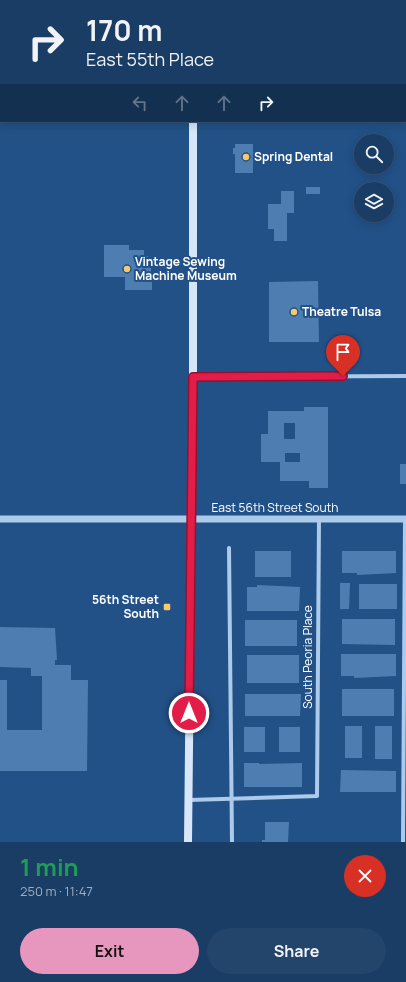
<!DOCTYPE html>
<meta charset="utf-8">
<style>
:root{--surface:#1a3d65;--page:#23446b;--text:#f1f3f6;--muted:#9faebf;--line:#385679;--accent:#e797bd}
body{margin:0;font-family:Manrope,sans-serif;background:var(--page);color:var(--text);height:100vh;display:flex;flex-direction:column;font-size:15px;white-space:nowrap}
*{box-sizing:border-box;margin:0}
p{font-size:13px;color:var(--muted)}
.icon{flex:none;width:22px;height:22px;fill:none;stroke:currentColor;stroke-width:2;stroke-linecap:round;stroke-linejoin:round}
.map{position:relative;height:842px;overflow:hidden}
.sheet{display:flex;flex-direction:column;background:var(--surface);flex:1}
.sheet>*{flex:none}
.top-card{position:absolute;left:0px;top:0px;width:406px;height:122px;box-shadow:0 2px 10px #0003,0 0 0 1px var(--line);background:#1a3d65;color:var(--text);overflow:hidden}
.buttons{position:absolute;left:354px;top:134px;display:grid;gap:8px}
.buttons a{display:grid;place-items:center;width:40px;height:40px;border-radius:50%;background:var(--surface);box-shadow:0 2px 10px #0003,0 0 0 1px var(--line);font-size:20px}
.pin{position:absolute;display:grid;place-items:center;width:34px;height:34px;color:#fff;margin:-41px -17px;border-radius:50% 50% 50% 0;rotate:-45deg;box-shadow:0 0 4px #0007}
.pin .icon{rotate:45deg}
.me{position:absolute;width:44px;margin:-22px;rotate:0deg;stroke-linejoin:round;filter:drop-shadow(0 0 3px #0008)}
.turn{display:flex;align-items:center;gap:14px;height:84px;padding:0 20px;font-size:18px}
.turn .icon{width:52px;height:52px;stroke-width:2.5}
.turn b{display:block;font-size:28px;line-height:34px}
.lanes{display:flex;align-items:center;height:38px;padding:0 20px;background:#0003;justify-content:center;gap:20px;direction:ltr}
.lanes .off{opacity:.35}
.round{display:grid;place-items:center;flex:none;width:42px;height:42px;border-radius:21px;background:var(--page)}
.head{display:flex;align-items:center;justify-content:space-between;height:68px;padding:0 20px}
h1{font-size:24px;font-weight:700;line-height:30px;color:#1e9e55}
.cta{display:flex;gap:8px;margin-top:auto;padding:8px 20px}
.cta a{flex:1;height:46px;border-radius:24px;background:var(--accent);color:#111;font-size:16px;font-weight:700;line-height:46px;text-align:center}
.cta a+a{background:var(--page);color:var(--text)}
.map>svg:first-child{display:block}
</style>
<div class="map">
<svg width="406" height="842" viewBox="0 0 406 842">
<rect width="100%" height="100%" fill="#225187"/>
<g fill="#4e7eb1" fill-rule="evenodd">
<polygon points="235,144 253,144 253,152 256,152 256,159 253,159 253,173 235,173 235,154 233,154 233,148 235,148"/>
<rect x="306" y="187" width="14" height="7"/>
<polygon points="281,191 294,191 294,213 287,213 287,241 274,241 274,229 268,229 268,204 281,204"/>
<polygon points="104,245 129,245 129,250 144,250 144,256 148,256 148,264 151,264 151,273 148,273 148,281 152,281 152,290 125,290 125,277 104,277"/>
<polygon points="318,281 319,342 269,342 269,282"/>
<path d="M304,407H328V488H309V481H280V462H261V434H268V411H304ZM284,423H295V439H284ZM285,453H300V462H285Z"/>
<rect x="400" y="464" width="6" height="20"/>
<rect x="255" y="551" width="36" height="26"/>
<polygon points="342,551 396,551 396,573 357,575 357,573 342,573"/>
<polygon points="340,583 350,583 349,609 340,609"/>
<rect x="359" y="584" width="38" height="25"/>
<polygon points="257,585 300,587 299,611 247,611 247,587 257,587"/>
<polygon points="342,619 395,619 395,645 342,644"/>
<rect x="245" y="620" width="52" height="26"/>
<polygon points="0,627 55,628 57,660 55,660 55,665 71,665 71,680 88,680 87,771 0,771 0,680 7,680 7,730 42,730 42,676 31,676 31,668 0,667"/>
<polygon points="341,654 396,654 396,676 354,678 354,676 341,676"/>
<rect x="247" y="655" width="52" height="28"/>
<rect x="342" y="689" width="52" height="27"/>
<polygon points="245,694 301,694 300,716 245,716"/>
<rect x="345" y="726" width="17" height="32"/>
<rect x="375" y="726" width="17" height="33"/>
<rect x="244" y="727" width="21" height="25"/>
<rect x="279" y="727" width="21" height="25"/>
<polygon points="244,763 259,763 259,764 302,763 302,787 244,787"/>
<polygon points="341,770 396,771 396,792 340,792"/>
<polygon points="265,822 289,822 288,842 262,842 262,840 265,840"/>
</g>
<g fill="none" stroke-linecap="round" stroke-linejoin="round">
<g stroke="#accae9" stroke-width="4">
<polyline points="0,113 1,113"/>
<polyline points="405,114 406,114"/>
<polyline points="193,377 406,376"/>
<polyline points="229,548 232,842"/>
<polyline points="189,800 317,796 319,519"/>
<polyline points="403,842 405,519"/>
</g>
<polyline stroke="#accae9" stroke-width="7" points="0,519 406,519"/>
<g stroke="#d7e6f8" stroke-width="8">
<polyline points="193,1 193,0"/>
<polyline points="188,842 193,377 193,121"/>
</g>
</g>
<g fill="none" stroke-linecap="round" stroke-linejoin="round">
<defs>
<polyline id="route" points="189,713 193,377 343,376"/>
</defs>
<use href="#route" stroke="#92132f" stroke-width="10"/>
<use href="#route" stroke="#e11d48" stroke-width="7"/>
</g>
<g fill="#f6c96d" stroke="#225187" stroke-width="1.5">
<circle cx="246" cy="157" r="4"/>
<circle cx="127" cy="269" r="4"/>
<circle cx="294" cy="312" r="4"/>
<rect x="163" y="603" width="8" height="8" rx="2"/>
</g>
<g text-anchor="middle" stroke-width="4" stroke-linejoin="round" paint-order="stroke">
<g font-size="12" font-weight="bold" fill="#fff" stroke="#225187" text-anchor="start">
<text x="254" y="161">Spring Dental</text>
<text x="135" y="266">Vintage Sewing<tspan x="135" dy="14">Machine Museum</tspan></text>
<text x="302" y="316">Theatre Tulsa</text>
<text x="159" y="604" text-anchor="end">56th Street<tspan x="159" dy="14">South</tspan></text>
</g>
<g font-size="12" fill="#fff" stroke="#225187">
<text x="275" y="512">East 56th Street South</text>
<text transform="translate(308 657) rotate(-90)" y="4">South Peoria Place</text>
</g>
</g>
</svg>
<div class="buttons">
<a><svg class="icon" aria-label="search" viewBox="0 0 24 24"><circle cx="10" cy="10" r="6"/><path d="M15 15l6 6"/></svg></a>
<a><svg class="icon" aria-label="layers" viewBox="0 0 24 24"><path d="M12 4l9 5-9 5-9-5zM3 14l9 5 9-5"/></svg></a>
</div>
<div class="pin" style="left:343px;top:376px;background:#d93025"><svg class="icon" aria-label="arrive" viewBox="0 0 24 24"><path d="M6 21V4h12l-3 4 3 4H6"/></svg></div>
<svg class="me" style="left:189px;top:713px" viewBox="-20 -20 40 40"><circle r="17" fill="#e11d48" stroke="#fff" stroke-width="3"/><path d="M0-11L8 9 0 5-8 9z" fill="#fff"/></svg>
<div class="top-card">
<div class="turn"><svg class="icon" aria-label="right" viewBox="0 0 24 24"><path d="M7 20v-9h11M14 6l5 5-5 5"/></svg><div><b>170 m</b>East 55th Place</div></div>
<div class="lanes"><svg class="icon off" aria-label="left" viewBox="0 0 24 24"><path d="M17 20v-9H6M10 6l-5 5 5 5"/></svg><svg class="icon off" aria-label="ahead" viewBox="0 0 24 24"><path d="M12 20V5M6 11l6-6 6 6"/></svg><svg class="icon off" aria-label="ahead" viewBox="0 0 24 24"><path d="M12 20V5M6 11l6-6 6 6"/></svg><svg class="icon" aria-label="right" viewBox="0 0 24 24"><path d="M7 20v-9h11M14 6l5 5-5 5"/></svg></div>
</div>
</div>
<section class="sheet">
<div class="head"><div><h1>1 min</h1><p>250 m · 11:47</p></div><a class="round" style="background:#d93025;color:#fff"><svg class="icon" aria-label="close" viewBox="0 0 24 24"><path d="M6 6l12 12M18 6L6 18"/></svg></a></div>
<div class="cta"><a>Exit</a><a>Share</a></div>
</section>
